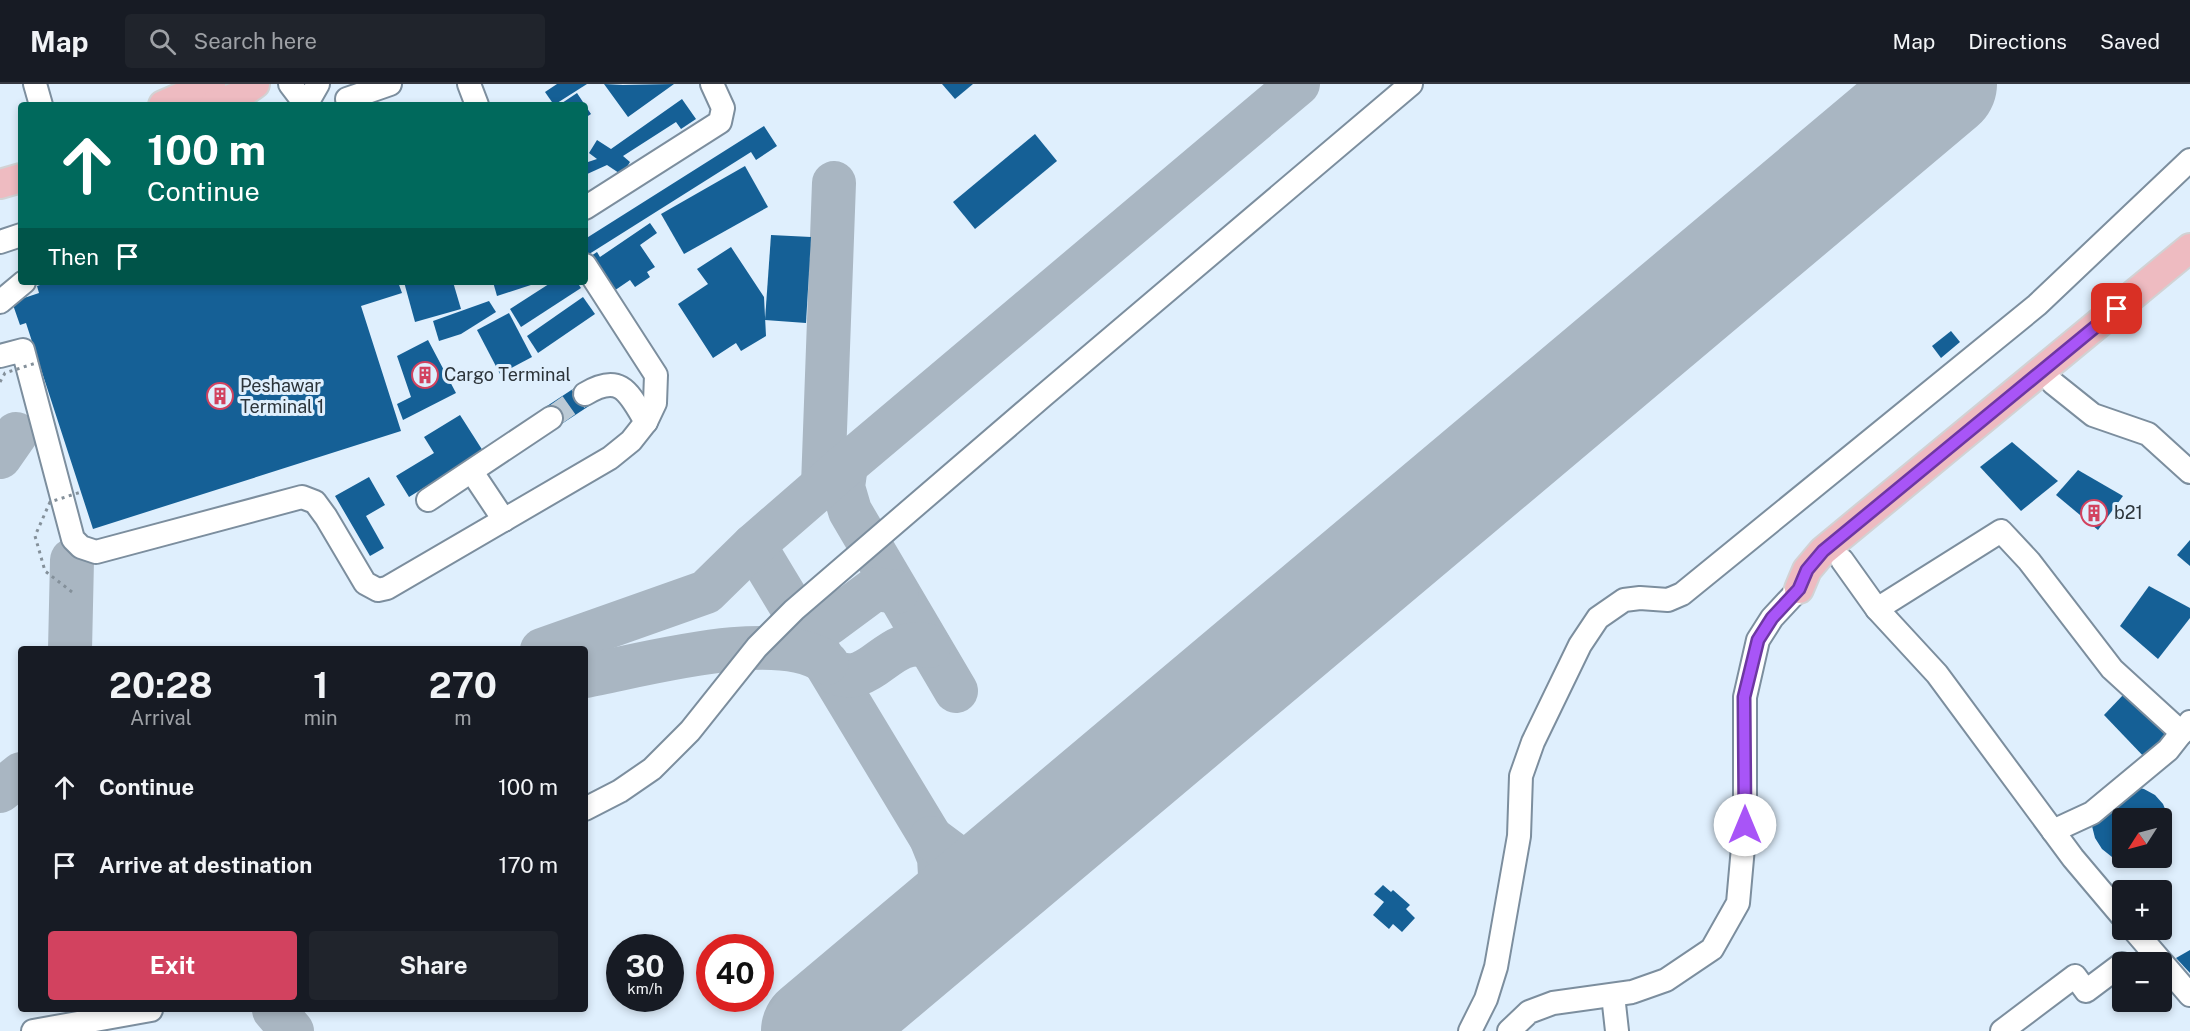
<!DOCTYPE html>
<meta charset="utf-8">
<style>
:root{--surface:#171b24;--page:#20242c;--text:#f1f3f6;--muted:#9ea1a6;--line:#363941;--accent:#d2425f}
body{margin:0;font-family:"Public Sans",sans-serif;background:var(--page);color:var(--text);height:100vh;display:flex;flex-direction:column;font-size:22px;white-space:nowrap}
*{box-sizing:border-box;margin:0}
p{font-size:20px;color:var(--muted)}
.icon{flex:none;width:33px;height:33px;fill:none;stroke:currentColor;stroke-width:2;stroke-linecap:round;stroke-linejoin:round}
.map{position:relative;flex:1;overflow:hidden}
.sheet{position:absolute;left:18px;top:562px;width:570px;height:366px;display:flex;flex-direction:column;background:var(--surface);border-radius:6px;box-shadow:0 3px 9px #0003}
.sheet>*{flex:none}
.guide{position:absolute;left:18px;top:18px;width:570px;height:183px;border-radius:6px;box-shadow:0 3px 9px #0003;background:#00695c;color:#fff;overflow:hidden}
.needle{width:39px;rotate:234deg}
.buttons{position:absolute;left:2112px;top:724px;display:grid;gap:12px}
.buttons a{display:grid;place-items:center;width:60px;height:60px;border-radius:6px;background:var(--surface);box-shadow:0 3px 9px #0003;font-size:30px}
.speed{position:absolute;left:606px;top:850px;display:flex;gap:12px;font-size:30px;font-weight:700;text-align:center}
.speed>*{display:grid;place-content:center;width:78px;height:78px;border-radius:50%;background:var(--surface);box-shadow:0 3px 9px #0003;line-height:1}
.speed small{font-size:15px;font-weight:400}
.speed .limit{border:9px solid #d22;background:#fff;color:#111}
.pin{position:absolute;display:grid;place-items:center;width:51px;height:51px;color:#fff;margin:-26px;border-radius:12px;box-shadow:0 3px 9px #0006}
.me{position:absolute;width:66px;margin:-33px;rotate:0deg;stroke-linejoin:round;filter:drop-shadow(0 0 4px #0008)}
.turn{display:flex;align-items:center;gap:21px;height:126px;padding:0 30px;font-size:27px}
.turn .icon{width:78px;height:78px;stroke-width:2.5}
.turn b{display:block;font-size:42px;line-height:51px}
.then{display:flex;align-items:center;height:57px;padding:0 30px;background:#0003;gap:12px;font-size:22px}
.eta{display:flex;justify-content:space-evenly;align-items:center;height:102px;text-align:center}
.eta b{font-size:36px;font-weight:700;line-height:42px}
.primary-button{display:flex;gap:12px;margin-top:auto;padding:12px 30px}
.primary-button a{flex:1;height:69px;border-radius:6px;background:var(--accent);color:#fff;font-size:24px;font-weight:700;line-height:69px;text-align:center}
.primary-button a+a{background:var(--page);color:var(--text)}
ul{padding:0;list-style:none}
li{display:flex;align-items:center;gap:18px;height:78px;padding:0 30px}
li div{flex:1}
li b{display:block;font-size:22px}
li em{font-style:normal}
header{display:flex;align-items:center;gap:36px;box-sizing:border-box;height:84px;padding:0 30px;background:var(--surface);border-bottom:2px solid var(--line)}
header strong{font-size:28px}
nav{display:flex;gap:33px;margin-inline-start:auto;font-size:21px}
.search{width:420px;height:54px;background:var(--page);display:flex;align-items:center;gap:15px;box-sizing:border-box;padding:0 21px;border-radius:6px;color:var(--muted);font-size:22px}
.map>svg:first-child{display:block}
</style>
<header>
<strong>Map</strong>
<div class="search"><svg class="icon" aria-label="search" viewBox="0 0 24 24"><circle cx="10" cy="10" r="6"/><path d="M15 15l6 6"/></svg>Search here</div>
<nav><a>Map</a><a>Directions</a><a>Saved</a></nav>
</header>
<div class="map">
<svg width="2190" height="947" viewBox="0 0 2190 947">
<rect width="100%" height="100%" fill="#dfeffd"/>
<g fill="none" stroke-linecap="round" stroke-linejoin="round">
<g stroke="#a9b6c2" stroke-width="44">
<polyline points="0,373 16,350"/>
<polyline points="846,381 843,403 850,427 956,607"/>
<polyline points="823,401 834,99"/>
<polyline points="754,461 931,754 939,774 943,841"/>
<polyline points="801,536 811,539 829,539 875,505 897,508"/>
<polyline points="70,566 72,476"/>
<polyline points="542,566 706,508 754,461 846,381 1298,0"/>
<path d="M832,587C873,607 886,550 929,562"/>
<path d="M585,592C644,581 777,543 827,579"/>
<polyline points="0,707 21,690"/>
<polyline points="931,754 978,789 997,795"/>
<polyline points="274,926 292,947"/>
</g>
<polyline stroke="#a9b6c2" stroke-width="110" points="816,947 1942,0"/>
</g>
<g fill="#156096">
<polygon points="557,0 587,0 554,21 545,8"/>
<polygon points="604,0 623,1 674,0 628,33"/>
<polygon points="942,0 973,0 955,15"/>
<polygon points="577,9 591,30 585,34 585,21 559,21"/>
<polygon points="682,15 696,35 681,45 676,38 623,72 630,78 622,91 607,81 585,91 585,79 597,75 589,69 597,56 611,65"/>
<polygon points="764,42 777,62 756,76 751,68 586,172 585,155"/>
<polygon points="1035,50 1057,77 975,145 953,118"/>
<polygon points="745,82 768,123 684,170 661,130"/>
<polygon points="650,139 657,149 640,161 655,183 647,188 650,193 635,203 630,196 608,211 585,176 597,168 600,173"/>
<polygon points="771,151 811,153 806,239 765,236"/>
<polygon points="731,163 764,213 766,252 741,267 736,259 713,274 678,220 708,200 697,185"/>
<polygon points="49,198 398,198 402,209 361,222 401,347 93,445 26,239 20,241 12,218 39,209 37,202"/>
<polygon points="404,198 453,198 461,225 415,238"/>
<polygon points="493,198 540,198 497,212"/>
<polygon points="552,198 577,198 581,204 521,243 510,225"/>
<polygon points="583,213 595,230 538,269 527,252"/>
<polygon points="489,217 496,228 461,250 439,257 433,237"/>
<polygon points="509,229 532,273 500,290 477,246"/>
<polygon points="1951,247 1960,258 1941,274 1932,262"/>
<polygon points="428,256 456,309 403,336 397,320 411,313 397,272"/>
<polygon points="579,301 592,320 557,343 544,324"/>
<polygon points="460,331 483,367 409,413 396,392 434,369 424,353"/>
<polygon points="2012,358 2058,397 2021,427 1980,383"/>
<polygon points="2078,386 2123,412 2098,446 2056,411"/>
<polygon points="369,393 385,421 366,432 384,464 370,472 335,412"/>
<polygon points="2190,456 2190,482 2177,471"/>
<polygon points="2149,502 2190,524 2190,534 2158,575 2120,542"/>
<polygon points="2124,610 2170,649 2147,676 2104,631"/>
<polygon points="2132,702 2144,705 2155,711 2163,720 2168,732 2168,745 2162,762 2162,735 2122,735 2122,774 2147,775 2136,778 2124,778 2112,773 2102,765 2095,754 2092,742 2094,730"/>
<polygon points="1383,801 1391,808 1393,806 1410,821 1406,825 1415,834 1402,848 1393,840 1389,845 1373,831 1384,818 1374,810"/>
<polygon points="2190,866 2190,889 2176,874"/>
</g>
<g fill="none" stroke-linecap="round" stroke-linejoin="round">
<polyline stroke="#bbcad6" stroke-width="22" stroke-dasharray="22 11" stroke-linecap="butt" points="551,334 585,310"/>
<defs>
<g id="minor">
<polyline points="35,0 41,21"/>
<polyline points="290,0 306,21 318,0"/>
<polyline points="469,0 477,21"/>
<polyline points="353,21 347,15 390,0"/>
<polyline points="585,124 720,38 723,24 712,0"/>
<polyline points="0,158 21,151"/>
<polyline points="0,218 24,198"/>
<polyline points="0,272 23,266 73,455 81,463 96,468 302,413 315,418 326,433 365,499 378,506 387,504 610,374 631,357 646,338 655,319 656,291 585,181"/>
<polyline points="2053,299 2093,331 2148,350 2190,388"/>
<path d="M585,310C621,288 629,309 646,338"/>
<polyline points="472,388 504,436"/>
<polyline points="428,416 551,334"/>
<polyline points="1842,476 1877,525 1937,590 2073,774 2122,832"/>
<polyline points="1877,525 2001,447 2029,477 2112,585 2182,649"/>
<polyline points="585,725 620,707 652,685 690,647 757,563 794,526 1043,312 1411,0"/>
<polyline points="2053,747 2092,729 2168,666 2190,638"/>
<polyline points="2134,846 2190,911"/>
<polyline points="1613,911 1617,947"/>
<polyline points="33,947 151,926"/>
<polyline points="1470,947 1486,915 1496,883 1519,752 1521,692 1533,658 1580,561 1598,534 1624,516 1640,514 1668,516 1682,510 2037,221 2190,76"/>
<polyline points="1509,947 1529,928 1553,919 1632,908 1666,896 1712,865 1738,819 1745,741 1745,613 1758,556 1772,534 1799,505"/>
<polyline points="2002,947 2075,892 2086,907 2122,880"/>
</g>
<g id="major">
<polyline points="163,21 211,0"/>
<polyline points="214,21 238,12 255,0"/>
<polyline points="0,100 21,94"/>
<polyline points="1799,505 1807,486 1823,467 2190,164"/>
</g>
</defs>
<use href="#minor" stroke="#7c8e9e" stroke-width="26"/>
<use href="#major" stroke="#d1d2d4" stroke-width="32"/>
<use href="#minor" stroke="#fff" stroke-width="22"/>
<use href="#major" stroke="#eebbc1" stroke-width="28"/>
<g stroke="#84909a" stroke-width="3" stroke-dasharray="3 4.5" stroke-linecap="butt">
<polyline points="0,298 5,289 39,278"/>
<polyline points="72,508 45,487 35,452 50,418 81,408"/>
</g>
</g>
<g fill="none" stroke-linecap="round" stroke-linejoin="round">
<defs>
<polyline id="route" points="1745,741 1744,613 1758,556 1772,534 1799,505 1807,486 1823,467 2117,225"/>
</defs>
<use href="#route" stroke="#6d37a1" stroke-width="15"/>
<use href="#route" stroke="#a855f7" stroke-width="10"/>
</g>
<defs>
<symbol id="building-ring" viewBox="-11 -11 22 22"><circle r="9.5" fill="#dfeffd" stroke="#d2425f" stroke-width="1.5"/><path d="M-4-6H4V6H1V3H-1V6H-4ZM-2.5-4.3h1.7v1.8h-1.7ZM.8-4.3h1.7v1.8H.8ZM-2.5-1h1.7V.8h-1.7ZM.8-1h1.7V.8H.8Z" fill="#d2425f"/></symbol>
</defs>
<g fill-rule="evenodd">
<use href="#building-ring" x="410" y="276" width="30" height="30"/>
<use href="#building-ring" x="205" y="297" width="30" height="30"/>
<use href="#building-ring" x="2079" y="414" width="30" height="30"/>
</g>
<g text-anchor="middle" stroke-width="6" stroke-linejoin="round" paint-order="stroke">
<g font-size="18" fill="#2c343a" stroke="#dfeffd" text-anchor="start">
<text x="444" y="297">Cargo Terminal</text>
<text x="240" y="308">Peshawar<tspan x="240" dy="21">Terminal 1</tspan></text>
<text x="2114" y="435">b21</text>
</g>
</g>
</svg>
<div class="buttons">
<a><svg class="needle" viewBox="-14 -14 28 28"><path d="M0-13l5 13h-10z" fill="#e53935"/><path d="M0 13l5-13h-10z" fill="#9ea1a6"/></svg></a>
<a>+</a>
<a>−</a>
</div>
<div class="speed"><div>30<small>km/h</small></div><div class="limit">40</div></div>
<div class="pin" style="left:2117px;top:225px;background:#d93025"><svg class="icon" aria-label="arrive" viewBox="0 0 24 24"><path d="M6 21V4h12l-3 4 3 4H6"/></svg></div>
<svg class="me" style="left:1745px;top:741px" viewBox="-20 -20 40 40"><circle r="19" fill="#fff"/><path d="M0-13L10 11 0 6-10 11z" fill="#a855f7"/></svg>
<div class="guide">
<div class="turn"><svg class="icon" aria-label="ahead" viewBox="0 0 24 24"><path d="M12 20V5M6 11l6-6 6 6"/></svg><div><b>100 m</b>Continue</div></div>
<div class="then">Then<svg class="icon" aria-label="arrive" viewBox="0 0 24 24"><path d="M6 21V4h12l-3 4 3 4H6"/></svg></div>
</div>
<section class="sheet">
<div class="eta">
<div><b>20:28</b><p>Arrival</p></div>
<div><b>1</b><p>min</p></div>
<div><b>270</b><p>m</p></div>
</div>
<ul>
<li><svg class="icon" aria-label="ahead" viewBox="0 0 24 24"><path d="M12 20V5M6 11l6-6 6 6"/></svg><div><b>Continue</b></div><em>100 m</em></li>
<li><svg class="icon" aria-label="arrive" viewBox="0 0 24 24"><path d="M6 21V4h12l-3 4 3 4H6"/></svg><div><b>Arrive at destination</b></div><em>170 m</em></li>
</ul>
<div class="primary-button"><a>Exit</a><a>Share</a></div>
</section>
</div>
